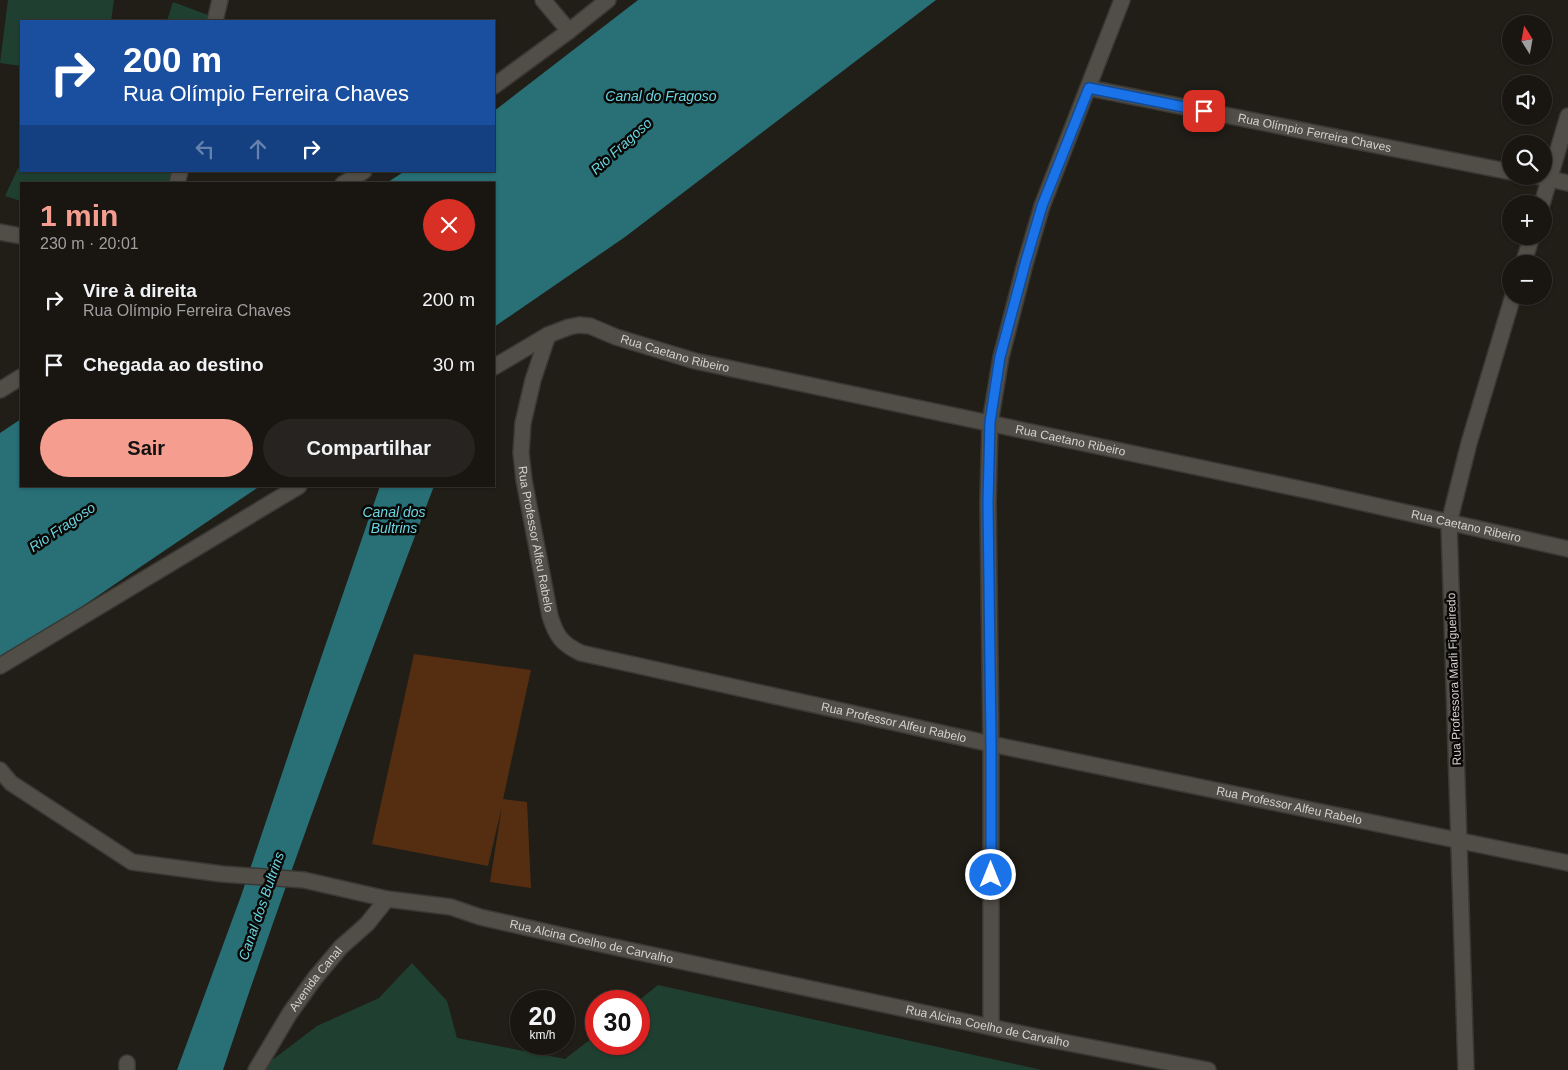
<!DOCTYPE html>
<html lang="pt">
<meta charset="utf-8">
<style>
:root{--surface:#191612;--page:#262320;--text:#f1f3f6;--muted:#9f9f9f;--line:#373532;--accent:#f59d8f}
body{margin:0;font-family:Helvetica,sans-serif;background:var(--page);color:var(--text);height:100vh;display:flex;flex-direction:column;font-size:19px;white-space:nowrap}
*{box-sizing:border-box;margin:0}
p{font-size:16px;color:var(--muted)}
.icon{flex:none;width:28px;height:28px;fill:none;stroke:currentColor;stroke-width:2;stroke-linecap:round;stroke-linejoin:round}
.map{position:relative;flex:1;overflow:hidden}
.panel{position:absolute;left:20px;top:182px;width:475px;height:305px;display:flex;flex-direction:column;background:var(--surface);border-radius:0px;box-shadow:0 1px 4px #0004,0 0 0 1px var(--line)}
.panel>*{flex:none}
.guide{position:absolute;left:20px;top:20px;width:475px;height:152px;border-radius:0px;box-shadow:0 1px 4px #0004,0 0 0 1px var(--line);background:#1a4fa0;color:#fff;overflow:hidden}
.needle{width:32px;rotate:349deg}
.fabs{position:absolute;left:1502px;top:15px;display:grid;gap:10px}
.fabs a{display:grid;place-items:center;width:50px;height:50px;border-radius:50%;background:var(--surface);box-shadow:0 1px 4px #0004,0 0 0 1px var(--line);font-size:25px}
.speed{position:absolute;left:510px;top:990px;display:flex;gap:10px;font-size:25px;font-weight:700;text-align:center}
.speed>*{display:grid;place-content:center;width:65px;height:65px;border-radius:50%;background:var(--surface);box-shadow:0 1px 4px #0004,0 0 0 1px var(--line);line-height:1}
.speed small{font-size:12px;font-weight:400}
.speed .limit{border:8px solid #d22;background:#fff;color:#111}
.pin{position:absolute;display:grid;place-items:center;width:42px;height:42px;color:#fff;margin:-21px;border-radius:10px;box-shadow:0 2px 8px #0006}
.me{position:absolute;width:55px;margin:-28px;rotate:0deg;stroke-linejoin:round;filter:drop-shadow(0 0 4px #0008)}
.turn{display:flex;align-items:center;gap:18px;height:105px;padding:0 20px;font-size:22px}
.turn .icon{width:65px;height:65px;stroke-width:2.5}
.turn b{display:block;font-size:35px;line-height:42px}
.lanes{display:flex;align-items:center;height:48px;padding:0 20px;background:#0003;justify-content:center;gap:25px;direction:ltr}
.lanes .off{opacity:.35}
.round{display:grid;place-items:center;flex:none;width:52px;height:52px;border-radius:26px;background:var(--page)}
.head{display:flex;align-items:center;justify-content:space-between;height:85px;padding:0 20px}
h1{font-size:30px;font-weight:700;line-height:38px;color:var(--accent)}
.primary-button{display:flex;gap:10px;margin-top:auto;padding:10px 20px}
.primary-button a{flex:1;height:58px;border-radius:30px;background:var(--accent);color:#111;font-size:20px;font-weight:700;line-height:58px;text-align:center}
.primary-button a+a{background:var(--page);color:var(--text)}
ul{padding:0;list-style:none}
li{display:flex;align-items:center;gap:15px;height:65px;padding:0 20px}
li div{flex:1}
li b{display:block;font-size:19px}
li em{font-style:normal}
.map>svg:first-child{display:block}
</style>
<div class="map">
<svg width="1568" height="1070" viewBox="0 0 1568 1070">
<rect width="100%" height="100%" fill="#211e18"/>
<g fill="#1f4031">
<polygon points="8,0 114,0 111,21 21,21 21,66 0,63"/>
<polygon points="173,2 216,18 215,21 167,21"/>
<polygon points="21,162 21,171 174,171 171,184 21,184 21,201 5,196"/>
<polygon points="412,963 447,1001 457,1038 565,1059 596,1035 596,1044 639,1044 638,1001 658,985 1042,1070 259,1070 317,1026 379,998"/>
</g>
<g fill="#286f76">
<polygon points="638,0 936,0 625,237 494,327 494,184 385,184 405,171 494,171 494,111"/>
<polygon points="21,419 21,486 260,486 0,662 0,433"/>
<path d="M380,486H434C360,680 288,874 223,1070H177L241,896L310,690Z"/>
</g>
<polygon fill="#552e12" points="414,654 531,670 503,799 527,802 531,888 490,882 502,806 488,866 372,844"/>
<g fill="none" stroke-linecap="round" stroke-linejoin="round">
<defs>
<g id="minor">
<polyline points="543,0 569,31"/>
<polyline points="215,21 220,0"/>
<polyline points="494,86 569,31 608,0"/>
<path id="s1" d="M1089,88L1511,172"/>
<polyline points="1535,176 1568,183"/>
<polyline points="177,184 180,171"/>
<polyline points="343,184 364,171"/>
<polyline points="1542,204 1568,116"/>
<polyline points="0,232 21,236"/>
<polyline points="1523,264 1532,236"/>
<path id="s2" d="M548,335L533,380L523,423L521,453L524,480L550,616C556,636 562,644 581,653L991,744L1568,863"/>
<path id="s3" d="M494,367L548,335L569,327L579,325L590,326L616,337L695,361L1315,492L1568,549"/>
<polyline points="0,390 21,377"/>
<polyline points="0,666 299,486"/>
<path id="s4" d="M0,770L11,783L132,862L222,874L304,880L387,899L451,907L480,917L591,942L1037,1037L1208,1070"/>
<polyline points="991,1026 991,744 988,502 990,423 1001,357 1025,264 1042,206 1122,0"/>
<polyline points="127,1063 127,1070"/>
<path id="s5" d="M256,1070L290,1013L315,978L341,947L367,924L387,899"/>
<polyline points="1466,1070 1449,523 1469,443 1513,296"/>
</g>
</defs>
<use href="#minor" stroke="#3a3834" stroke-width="18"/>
<use href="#minor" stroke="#514e47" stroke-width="15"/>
</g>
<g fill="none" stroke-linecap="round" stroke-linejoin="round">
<defs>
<polyline id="route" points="991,875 991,744 988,502 990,422 1000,357 1025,264 1042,206 1089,88 1204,111"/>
</defs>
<use href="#route" stroke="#114b97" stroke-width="12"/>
<use href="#route" stroke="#1a73e8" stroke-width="9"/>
</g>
<g text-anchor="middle" stroke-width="5" stroke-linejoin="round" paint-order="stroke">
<g font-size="12" fill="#d4d2cd" stroke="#090806">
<text dy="4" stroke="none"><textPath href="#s1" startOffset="230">Rua Olímpio Ferreira Chaves</textPath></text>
<text dy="4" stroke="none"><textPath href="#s3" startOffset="196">Rua Caetano Ribeiro</textPath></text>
<text dy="4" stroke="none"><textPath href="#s3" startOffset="601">Rua Caetano Ribeiro</textPath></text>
<text dy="4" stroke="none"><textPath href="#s3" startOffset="1006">Rua Caetano Ribeiro</textPath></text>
<text dy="4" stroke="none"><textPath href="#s2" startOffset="209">Rua Professor Alfeu Rabelo</textPath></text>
<text transform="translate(1454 679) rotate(-92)" y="4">Rua Professora Marli Figueiredo</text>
<text dy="4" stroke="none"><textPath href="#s2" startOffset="658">Rua Professor Alfeu Rabelo</textPath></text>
<text dy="4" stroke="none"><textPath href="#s2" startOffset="1062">Rua Professor Alfeu Rabelo</textPath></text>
<text dy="4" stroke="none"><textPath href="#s4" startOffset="629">Rua Alcina Coelho de Carvalho</textPath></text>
<text dy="4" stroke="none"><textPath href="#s5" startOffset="109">Avenida Canal</textPath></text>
<text dy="4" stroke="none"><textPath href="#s4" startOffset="1034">Rua Alcina Coelho de Carvalho</textPath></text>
</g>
<g font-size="14" font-style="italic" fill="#6ad5e1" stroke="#090806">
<text x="661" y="101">Canal do Fragoso</text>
<text transform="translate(621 146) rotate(-42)" y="5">Rio Fragoso</text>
<text x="394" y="517">Canal dos<tspan x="394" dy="16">Bultrins</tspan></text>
<text transform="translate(62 527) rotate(-34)" y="5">Rio Fragoso</text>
<text transform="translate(261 906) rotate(-71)" y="5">Canal dos Bultrins</text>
</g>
</g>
</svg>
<div class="fabs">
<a><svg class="needle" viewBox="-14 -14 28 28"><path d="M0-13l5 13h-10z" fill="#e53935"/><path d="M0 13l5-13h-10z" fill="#9f9f9f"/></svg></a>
<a><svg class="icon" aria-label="sound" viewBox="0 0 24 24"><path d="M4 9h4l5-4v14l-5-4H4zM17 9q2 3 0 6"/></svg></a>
<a><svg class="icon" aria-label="search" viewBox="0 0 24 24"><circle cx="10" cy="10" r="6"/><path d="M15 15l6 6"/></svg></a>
<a>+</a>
<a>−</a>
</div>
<div class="speed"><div>20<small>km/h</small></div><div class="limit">30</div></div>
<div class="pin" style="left:1204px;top:111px;background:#d93025"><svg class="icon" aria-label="arrive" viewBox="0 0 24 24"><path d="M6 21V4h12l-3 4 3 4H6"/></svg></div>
<svg class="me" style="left:991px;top:875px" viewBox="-20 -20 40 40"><circle r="17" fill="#1a73e8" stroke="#fff" stroke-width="3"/><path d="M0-11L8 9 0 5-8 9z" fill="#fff"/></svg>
<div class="guide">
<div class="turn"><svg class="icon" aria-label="right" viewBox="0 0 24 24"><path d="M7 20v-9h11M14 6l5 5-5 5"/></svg><div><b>200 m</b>Rua Olímpio Ferreira Chaves</div></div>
<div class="lanes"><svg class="icon off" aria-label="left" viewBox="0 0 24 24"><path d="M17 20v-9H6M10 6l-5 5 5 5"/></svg><svg class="icon off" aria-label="ahead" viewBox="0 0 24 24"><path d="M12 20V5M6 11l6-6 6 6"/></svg><svg class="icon" aria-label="right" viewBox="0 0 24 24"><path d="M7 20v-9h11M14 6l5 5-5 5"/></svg></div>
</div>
<section class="panel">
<div class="head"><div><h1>1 min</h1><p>230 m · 20:01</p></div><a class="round" style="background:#d93025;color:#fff"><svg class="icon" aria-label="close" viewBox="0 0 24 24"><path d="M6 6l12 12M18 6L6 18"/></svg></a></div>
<ul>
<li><svg class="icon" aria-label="right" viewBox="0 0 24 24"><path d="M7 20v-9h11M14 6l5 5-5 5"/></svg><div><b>Vire à direita</b><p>Rua Olímpio Ferreira Chaves</p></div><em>200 m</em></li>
<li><svg class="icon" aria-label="arrive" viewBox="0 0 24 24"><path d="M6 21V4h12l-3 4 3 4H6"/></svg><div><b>Chegada ao destino</b></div><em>30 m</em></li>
</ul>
<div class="primary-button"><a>Sair</a><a>Compartilhar</a></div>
</section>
</div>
